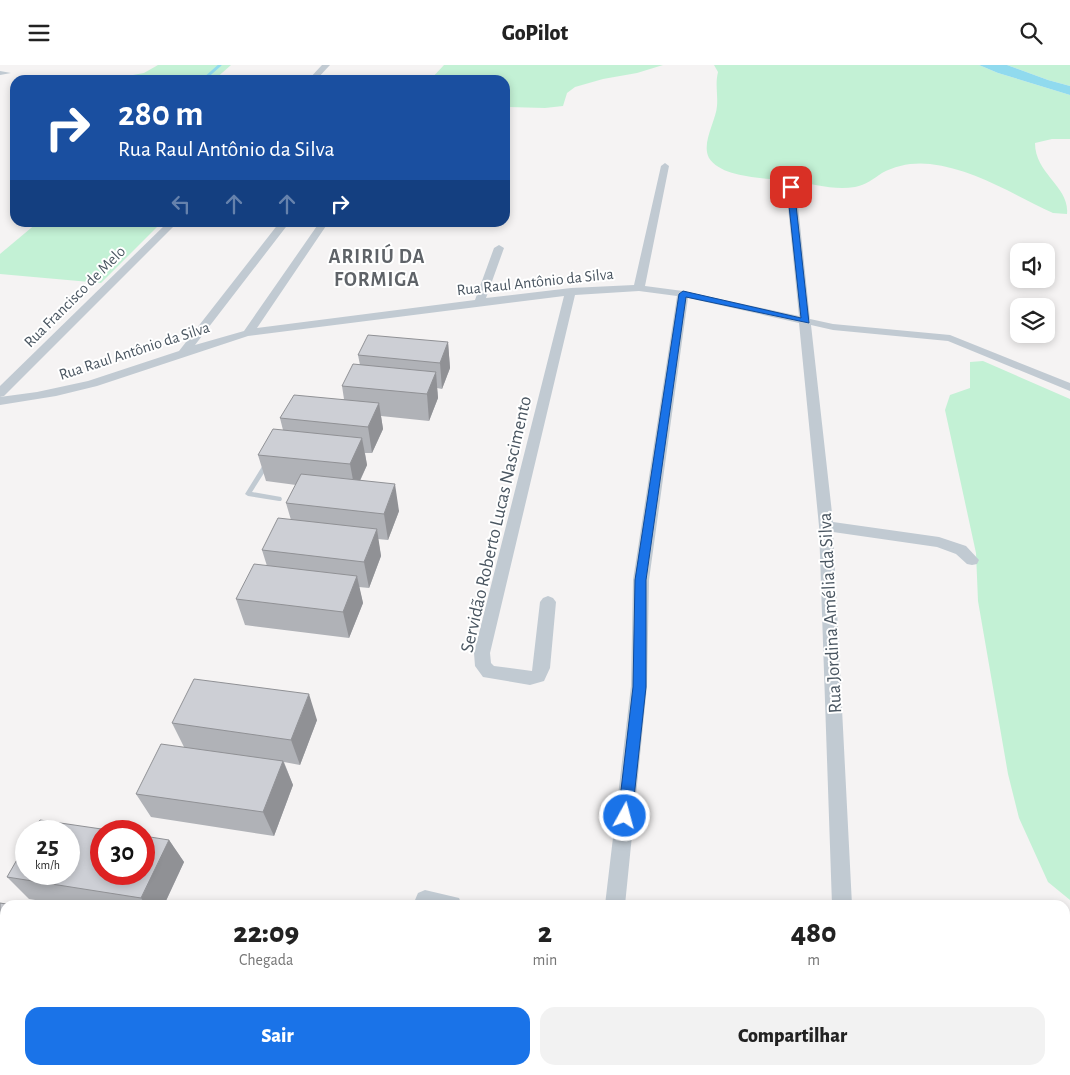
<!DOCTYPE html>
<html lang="pt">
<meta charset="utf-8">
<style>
:root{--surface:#fff;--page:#f2f2f2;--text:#222;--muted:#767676;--accent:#1a73e8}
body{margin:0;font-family:"Alegreya Sans",sans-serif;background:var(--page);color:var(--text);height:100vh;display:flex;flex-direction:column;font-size:19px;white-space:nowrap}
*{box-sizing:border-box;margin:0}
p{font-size:16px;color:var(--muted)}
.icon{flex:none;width:28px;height:28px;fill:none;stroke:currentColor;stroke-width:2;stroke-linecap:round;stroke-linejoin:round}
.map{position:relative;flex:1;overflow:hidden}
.side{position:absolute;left:0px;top:835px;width:1070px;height:175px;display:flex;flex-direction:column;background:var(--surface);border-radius:15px 15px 0 0;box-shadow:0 2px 8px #0003}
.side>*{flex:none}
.hud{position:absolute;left:10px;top:10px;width:500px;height:152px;border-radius:15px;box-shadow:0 2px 8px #0003;background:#1a4fa0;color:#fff;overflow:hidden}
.buttons{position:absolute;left:1010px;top:178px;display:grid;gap:10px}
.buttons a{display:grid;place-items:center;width:45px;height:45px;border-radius:10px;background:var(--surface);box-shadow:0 2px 8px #0003;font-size:25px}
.speed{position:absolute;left:15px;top:755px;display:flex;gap:10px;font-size:25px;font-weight:700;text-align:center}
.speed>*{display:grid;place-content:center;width:65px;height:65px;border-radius:50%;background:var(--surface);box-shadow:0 2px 8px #0003;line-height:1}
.speed small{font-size:12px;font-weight:400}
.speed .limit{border:8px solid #d22;background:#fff;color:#111}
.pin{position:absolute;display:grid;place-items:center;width:42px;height:42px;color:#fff;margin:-21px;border-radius:10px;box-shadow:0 2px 8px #0006}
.me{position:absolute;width:55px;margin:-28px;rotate:7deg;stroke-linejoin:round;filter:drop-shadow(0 0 4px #0008)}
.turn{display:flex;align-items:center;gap:18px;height:105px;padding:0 25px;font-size:22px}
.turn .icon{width:65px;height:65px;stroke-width:2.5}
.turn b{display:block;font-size:35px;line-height:42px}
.lanes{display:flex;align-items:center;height:48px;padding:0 25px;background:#0003;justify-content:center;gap:25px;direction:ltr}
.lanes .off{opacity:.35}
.eta{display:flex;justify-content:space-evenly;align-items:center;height:85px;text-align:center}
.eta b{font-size:30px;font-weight:800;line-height:35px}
.cta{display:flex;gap:10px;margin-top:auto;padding:10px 25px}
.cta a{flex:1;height:58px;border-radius:15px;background:var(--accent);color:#fff;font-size:20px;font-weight:800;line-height:58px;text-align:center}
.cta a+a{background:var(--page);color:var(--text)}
header{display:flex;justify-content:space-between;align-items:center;height:65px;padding:0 25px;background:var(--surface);font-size:22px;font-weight:800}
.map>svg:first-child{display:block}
</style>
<header><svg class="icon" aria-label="menu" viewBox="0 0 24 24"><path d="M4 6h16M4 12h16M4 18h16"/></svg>GoPilot<svg class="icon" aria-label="search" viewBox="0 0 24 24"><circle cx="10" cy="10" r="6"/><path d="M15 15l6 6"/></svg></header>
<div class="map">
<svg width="1070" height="1010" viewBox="0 0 1070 1010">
<rect width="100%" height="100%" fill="#f5f3f3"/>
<g fill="#c3f1d5">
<polygon points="158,0 231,0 214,15 119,15 122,12 144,8"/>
<polygon points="444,0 663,0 637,8 603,14 575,22 567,28 563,41 545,43 505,42 505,15 430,15"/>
<path d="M714,0H979L998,8L1070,30V74H1052L1035,78C1035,109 1070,122 1067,149L1053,148C1014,130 974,104 930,99C914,97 896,100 882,108C873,114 866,120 855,122C833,126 813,118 791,116C770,113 722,114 709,93C701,78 716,56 717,41C718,29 715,19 718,7Z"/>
<polygon points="1007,0 1070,0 1070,21 1048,15"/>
<polygon points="37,158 161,158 101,218 0,209 0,189"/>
<polygon points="983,296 1070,334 1070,835 1048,817 1019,753 1008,709 978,536 976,488 945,345 950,330 970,323 970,297"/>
</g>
<polygon fill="#90daee" points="979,0 1007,0 1048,15 1070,21 1070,30 998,8"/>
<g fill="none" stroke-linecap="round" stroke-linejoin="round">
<polyline stroke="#90daee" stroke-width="3" points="203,15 220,0"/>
<polygon fill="#c1cad2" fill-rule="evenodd" points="266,395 268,395 271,397 252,427 281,432 282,434 281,436 279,436 248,431 245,429"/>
<g fill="#c1cad2" fill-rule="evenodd">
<polygon points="322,0 330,0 316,15 308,15"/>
<polygon points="0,6 11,8 0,10"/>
<polygon points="665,98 669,101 645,221 683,226 799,251 786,122 791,119 796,122 810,254 833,259 950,270 1070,318 1070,326 948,276 833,265 811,260 833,457 939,472 966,481 979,495 977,499 972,500 967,499 956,489 937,482 833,467 852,840 832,840 819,461 799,258 688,233 649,515 647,621 625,840 605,840 631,621 633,515 677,231 639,226 575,230 490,588 491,598 494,601 532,606 540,537 543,533 548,531 553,533 556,537 550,603 544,616 530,620 483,612 475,601 474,588 564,231 248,271 97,321 56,331 0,340 0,332 37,327 88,316 179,286 279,158 289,158 195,280 244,266 319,158 328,158 257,263 475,235 494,183 499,180 504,183 486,233 571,223 634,220 661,101"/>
<polygon points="167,158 177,158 4,331 0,332 0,321"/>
<polygon points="425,825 459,833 462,840 417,840 415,835 418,828"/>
<polygon points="583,1005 605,1005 604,1010 582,1010"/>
<rect x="838" y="1005" width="22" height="5"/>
</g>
</g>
<g fill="#b0b2b7">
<polygon points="448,277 450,303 442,324 437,323 438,333 429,356 381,351 383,364 372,388 365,388 367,400 360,416 399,446 388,475 378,474 381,491 369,523 359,522 363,538 349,573 245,560 236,534 267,501 262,485 291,455 286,438 296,420 266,416 258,390 283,365 280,353 344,334 342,321 360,300 358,290"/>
<polygon points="317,655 300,700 284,697 293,720 274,771 151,752 136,729 184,682 172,658"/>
<polygon points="169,775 184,797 164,840 67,840 29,834 7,812"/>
<polygon points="0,838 5,840 5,925 0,925"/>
</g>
<g fill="#909195">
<polygon points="448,277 450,303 442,324 440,298"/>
<polygon points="436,307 438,333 429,356 427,329"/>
<polygon points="379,338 383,364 372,388 368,362"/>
<polygon points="362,373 367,400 355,426 350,399"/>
<polygon points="395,419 399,446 388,475 384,449"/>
<polygon points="377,464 381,491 369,523 364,497"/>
<polygon points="357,511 363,538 349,573 343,547"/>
<polygon points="309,629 317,655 300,700 291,675"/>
<polygon points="283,696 293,720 274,771 263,747"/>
<polygon points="169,775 184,797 164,840 146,840 141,833"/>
</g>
<g fill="#cdcfd5" stroke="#909195">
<polygon points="368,270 448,277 440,298 358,290"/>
<polygon points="353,299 436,307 427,329 342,321"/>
<polygon points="294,330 379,338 368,362 280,353"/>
<polygon points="273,364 362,373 350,399 258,390"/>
<polygon points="301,409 395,419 384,449 286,438"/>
<polygon points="278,453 377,464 364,497 262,485"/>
<polygon points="254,499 357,511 343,547 236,534"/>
<polygon points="194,614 309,629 291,675 172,658"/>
<polygon points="161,679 283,696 263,747 136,729"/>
<polygon points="40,755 115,766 101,766 101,809 144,809 144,771 169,775 141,833 7,812 26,779 26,809 69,809 69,766 34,766"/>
<polygon points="0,838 12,840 5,840 5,910 0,910"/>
</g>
<polygon fill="#1a73e8" stroke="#114b97" points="791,120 794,122 809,258 686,232 646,515 646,622 632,751 630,755 625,757 620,755 618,751 633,622 635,515 679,229 683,226 801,253 787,122"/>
<g text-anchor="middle" stroke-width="4" stroke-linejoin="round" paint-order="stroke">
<g font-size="16" fill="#4a5661" stroke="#fff">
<text transform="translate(535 216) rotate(-6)" y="6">Rua Raul Antônio da Silva</text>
<text transform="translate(74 231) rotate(-45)" y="6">Rua Francisco de Melo</text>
<text transform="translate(134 285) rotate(-18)" y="6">Rua Raul Antônio da Silva</text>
</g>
<g font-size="19" fill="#4a5661" stroke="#fff">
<text transform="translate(495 459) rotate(-77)" y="7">Servidão Roberto Lucas Nascimento</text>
<text transform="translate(829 548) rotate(-93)" y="7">Rua Jordina Amélia da Silva</text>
</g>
<g font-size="20" font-weight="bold" letter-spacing="1" fill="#5f6368" stroke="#fff">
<text x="377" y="198">ARIRIÚ DA<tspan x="377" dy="23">FORMIGA</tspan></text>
</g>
</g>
</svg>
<div class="buttons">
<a><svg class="icon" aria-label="sound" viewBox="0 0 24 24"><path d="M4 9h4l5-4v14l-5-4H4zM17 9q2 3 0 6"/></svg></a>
<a><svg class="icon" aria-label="layers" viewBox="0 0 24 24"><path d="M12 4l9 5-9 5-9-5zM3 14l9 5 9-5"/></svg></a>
</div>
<div class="speed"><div>25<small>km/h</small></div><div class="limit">30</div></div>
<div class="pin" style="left:791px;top:122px;background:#d93025"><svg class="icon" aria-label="arrive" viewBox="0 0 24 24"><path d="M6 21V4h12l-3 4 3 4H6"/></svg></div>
<svg class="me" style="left:625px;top:751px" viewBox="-20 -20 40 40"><circle r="17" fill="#1a73e8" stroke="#fff" stroke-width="3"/><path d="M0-11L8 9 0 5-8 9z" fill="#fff"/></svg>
<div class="hud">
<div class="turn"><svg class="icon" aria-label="right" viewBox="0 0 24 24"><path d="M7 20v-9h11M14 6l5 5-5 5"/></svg><div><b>280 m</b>Rua Raul Antônio da Silva</div></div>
<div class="lanes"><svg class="icon off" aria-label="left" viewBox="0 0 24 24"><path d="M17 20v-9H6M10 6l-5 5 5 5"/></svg><svg class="icon off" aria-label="ahead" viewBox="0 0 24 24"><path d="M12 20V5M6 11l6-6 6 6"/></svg><svg class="icon off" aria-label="ahead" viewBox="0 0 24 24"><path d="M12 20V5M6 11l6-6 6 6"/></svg><svg class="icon" aria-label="right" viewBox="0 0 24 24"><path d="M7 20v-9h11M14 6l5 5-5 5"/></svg></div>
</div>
<section class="side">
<div class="eta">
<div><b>22:09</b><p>Chegada</p></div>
<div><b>2</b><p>min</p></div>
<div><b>480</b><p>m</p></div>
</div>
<div class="cta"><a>Sair</a><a>Compartilhar</a></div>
</section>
</div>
